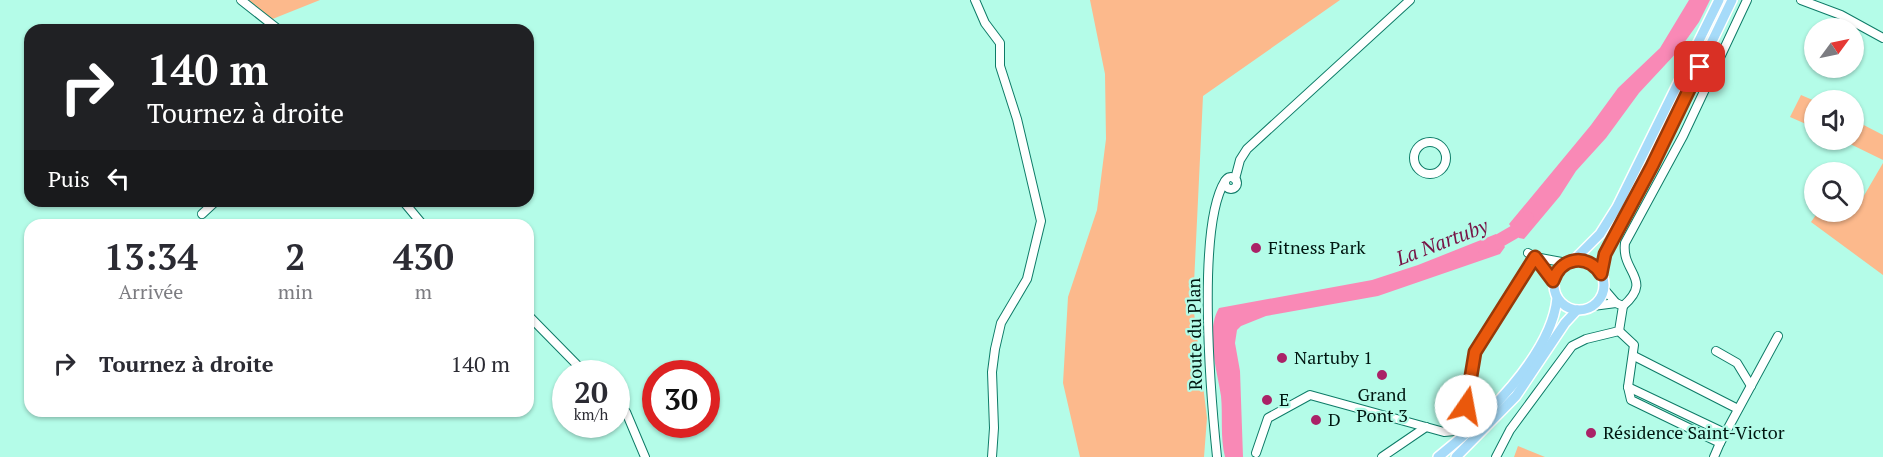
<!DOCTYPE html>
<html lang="fr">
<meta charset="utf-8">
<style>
:root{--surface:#fff;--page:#f2f2f3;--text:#2b2b33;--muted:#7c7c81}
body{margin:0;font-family:"PT Serif",serif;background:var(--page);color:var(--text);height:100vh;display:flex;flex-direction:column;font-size:22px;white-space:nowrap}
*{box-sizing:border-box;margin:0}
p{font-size:20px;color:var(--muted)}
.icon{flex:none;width:33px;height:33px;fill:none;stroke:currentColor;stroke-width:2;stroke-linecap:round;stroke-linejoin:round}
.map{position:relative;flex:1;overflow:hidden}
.side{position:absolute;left:24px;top:219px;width:510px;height:198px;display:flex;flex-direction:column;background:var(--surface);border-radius:18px;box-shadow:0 2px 4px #0004}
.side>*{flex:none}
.banner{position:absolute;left:24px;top:24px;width:510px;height:183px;border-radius:18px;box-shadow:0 2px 4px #0004;background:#202124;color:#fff;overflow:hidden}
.needle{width:39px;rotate:57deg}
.controls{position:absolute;left:1804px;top:18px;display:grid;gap:12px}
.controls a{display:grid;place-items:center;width:60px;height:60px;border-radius:50%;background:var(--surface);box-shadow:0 2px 4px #0004;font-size:30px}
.speed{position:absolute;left:552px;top:360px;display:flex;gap:12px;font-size:30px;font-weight:700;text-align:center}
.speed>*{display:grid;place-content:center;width:78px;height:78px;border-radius:50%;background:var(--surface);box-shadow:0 2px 4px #0004;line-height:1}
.speed small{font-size:15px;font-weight:400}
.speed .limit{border:9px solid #d22;background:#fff;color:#111}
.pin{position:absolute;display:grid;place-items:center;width:51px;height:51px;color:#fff;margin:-26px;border-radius:12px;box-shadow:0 3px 9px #0006}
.me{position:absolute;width:66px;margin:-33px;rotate:12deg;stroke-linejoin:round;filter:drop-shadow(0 0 4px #0008)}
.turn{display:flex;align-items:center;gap:21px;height:126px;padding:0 24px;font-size:27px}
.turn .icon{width:78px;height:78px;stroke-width:2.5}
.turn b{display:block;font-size:42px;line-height:51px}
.then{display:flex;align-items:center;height:57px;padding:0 24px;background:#0003;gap:12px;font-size:22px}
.eta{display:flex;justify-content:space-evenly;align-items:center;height:102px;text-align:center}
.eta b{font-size:36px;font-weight:700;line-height:42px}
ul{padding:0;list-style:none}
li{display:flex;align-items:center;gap:18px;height:84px;padding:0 24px}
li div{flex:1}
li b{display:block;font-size:22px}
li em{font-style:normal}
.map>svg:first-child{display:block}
</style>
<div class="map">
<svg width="1883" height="457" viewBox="0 0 1883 457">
<rect width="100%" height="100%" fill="#b4fce8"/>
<g fill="#fcb98c">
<polygon points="246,0 320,0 270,20"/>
<polygon points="1090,0 1340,0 1203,96 1193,304 1207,418 1204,457 1080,457 1063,383 1068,297 1097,210 1106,139 1105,74"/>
<polygon points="1801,95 1815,101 1815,128 1790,117"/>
<polygon points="1854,120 1883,135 1883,160 1842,140 1854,140"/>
<polygon points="1883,163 1883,275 1811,222 1818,212 1855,211"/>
<polygon points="1518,446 1545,457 1514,457"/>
</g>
<g fill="#f989b6">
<polygon points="1689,0 1710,0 1699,22 1679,50 1639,93 1606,138 1576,171 1560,196 1524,239 1519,238 1509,224 1591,125 1618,88 1660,48"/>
<path d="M1496,234L1505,247L1500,254L1378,296L1266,316L1241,326L1237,330L1235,343L1240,371L1243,457H1225C1220,437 1223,416 1221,396C1217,370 1205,332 1219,308L1372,280L1418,265Z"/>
</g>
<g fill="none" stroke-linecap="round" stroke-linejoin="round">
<polyline stroke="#f989b6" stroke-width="14" points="1485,249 1516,231 1527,218"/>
<defs>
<g id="minor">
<polyline points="241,0 279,30"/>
<polyline points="975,0 985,23 1000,43 1000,66 1017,119 1041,221 1027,279 1001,323 995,349 992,372 994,428 992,457"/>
<polyline points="1801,0 1841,15 1883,38"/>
<circle cx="1430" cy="158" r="16"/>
<circle cx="1231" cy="183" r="6"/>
<polyline points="1235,179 1240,160 1247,149 1410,0"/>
<polyline points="403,201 423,225"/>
<polyline points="202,214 216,201"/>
<polyline points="1528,253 1535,257 1567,263"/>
<polyline points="1535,257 1553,281"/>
<polyline points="1593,306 1616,303"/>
<path d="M1623,306C1654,279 1621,273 1625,243L1683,136L1747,0"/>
<polyline points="528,315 586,374"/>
<polyline points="1619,331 1634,345 1628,387 1631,400 1720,443 1714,457"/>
<polyline points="1716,351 1737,363 1751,386"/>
<polyline points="1634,356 1738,409"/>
<polyline points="1628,387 1725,433"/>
<polyline points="616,401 626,412 645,457"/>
<polyline points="1720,443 1778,336"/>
<path d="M1256,453L1268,418L1310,395L1444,432L1455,431C1474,408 1465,376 1476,351C1488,323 1518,284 1535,257"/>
<path d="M1217,457C1211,399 1196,227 1225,181"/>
<polyline points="1382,457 1426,427"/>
<polyline points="1496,457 1510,430 1572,346 1586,339 1619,331 1623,306 1616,303 1604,289"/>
</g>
<g id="major">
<circle cx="1579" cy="285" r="25"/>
<polyline points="1574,260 1600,234 1617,207 1719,0"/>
<polyline points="1601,274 1605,254 1652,166 1732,0"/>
<path d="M1438,457C1481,423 1552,355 1557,298"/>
<polyline points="1456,457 1516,396 1565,323 1577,310"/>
</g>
</defs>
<use href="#minor" stroke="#0d7b67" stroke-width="10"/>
<use href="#major" stroke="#fff" stroke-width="12"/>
<use href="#minor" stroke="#fff" stroke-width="8"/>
<use href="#major" stroke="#a6dbf9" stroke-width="9"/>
</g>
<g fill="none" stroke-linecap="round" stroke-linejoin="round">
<defs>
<path id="route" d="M1466,406L1475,352L1535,257L1553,281C1561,257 1587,253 1601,274L1605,254L1652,166L1700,67"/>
</defs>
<use href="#route" stroke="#983908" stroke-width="15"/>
<use href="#route" stroke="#ea580c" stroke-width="10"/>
</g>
<g fill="#aa2267" stroke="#b4fce8" stroke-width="2">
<circle cx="1256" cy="248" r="6"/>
<circle cx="1282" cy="358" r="6"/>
<circle cx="1382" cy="375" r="6"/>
<circle cx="1267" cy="400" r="6"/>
<circle cx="1316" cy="420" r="6"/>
<circle cx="1591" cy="433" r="6"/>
</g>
<g text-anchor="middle" stroke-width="4.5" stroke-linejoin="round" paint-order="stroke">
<g font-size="18" fill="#001711" stroke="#b4fce8" text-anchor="start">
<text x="1268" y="254">Fitness Park</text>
<text x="1294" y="364">Nartuby 1</text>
<text x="1382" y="401" text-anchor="middle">Grand<tspan x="1382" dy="21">Pont 3</tspan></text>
<text x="1279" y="406">E</text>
<text x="1328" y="426">D</text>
<text x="1603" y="439">Résidence Saint-Victor</text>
</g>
<g font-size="18" fill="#001711" stroke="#b4fce8">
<text transform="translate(1195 334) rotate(-91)" y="6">Route du Plan</text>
</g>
<g font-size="20" font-style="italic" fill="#771446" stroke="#b4fce8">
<text transform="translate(1442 242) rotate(-21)" y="7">La Nartuby</text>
</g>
</g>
</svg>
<div class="controls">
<a><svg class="needle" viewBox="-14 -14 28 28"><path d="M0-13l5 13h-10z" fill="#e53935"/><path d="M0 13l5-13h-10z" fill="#7c7c81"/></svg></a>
<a><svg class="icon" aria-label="sound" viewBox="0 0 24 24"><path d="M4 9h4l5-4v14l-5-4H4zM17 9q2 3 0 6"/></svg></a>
<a><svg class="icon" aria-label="search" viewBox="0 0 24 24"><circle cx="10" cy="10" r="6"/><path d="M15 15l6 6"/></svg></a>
</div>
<div class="speed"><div>20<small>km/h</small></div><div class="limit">30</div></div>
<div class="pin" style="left:1700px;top:67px;background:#d93025"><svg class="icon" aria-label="arrive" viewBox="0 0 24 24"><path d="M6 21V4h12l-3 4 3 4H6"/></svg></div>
<svg class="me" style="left:1466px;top:406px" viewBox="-20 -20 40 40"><circle r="19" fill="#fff"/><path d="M0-13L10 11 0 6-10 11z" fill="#ea580c"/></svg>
<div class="banner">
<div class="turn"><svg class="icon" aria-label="right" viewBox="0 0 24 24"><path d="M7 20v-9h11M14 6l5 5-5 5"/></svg><div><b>140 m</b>Tournez à droite</div></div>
<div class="then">Puis<svg class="icon" aria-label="left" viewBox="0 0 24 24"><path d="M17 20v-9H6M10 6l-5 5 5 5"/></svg></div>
</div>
<section class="side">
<div class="eta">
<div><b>13:34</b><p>Arrivée</p></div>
<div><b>2</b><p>min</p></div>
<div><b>430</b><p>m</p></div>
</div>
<ul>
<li><svg class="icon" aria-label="right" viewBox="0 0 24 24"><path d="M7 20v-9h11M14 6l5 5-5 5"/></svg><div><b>Tournez à droite</b></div><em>140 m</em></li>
</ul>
</section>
</div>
